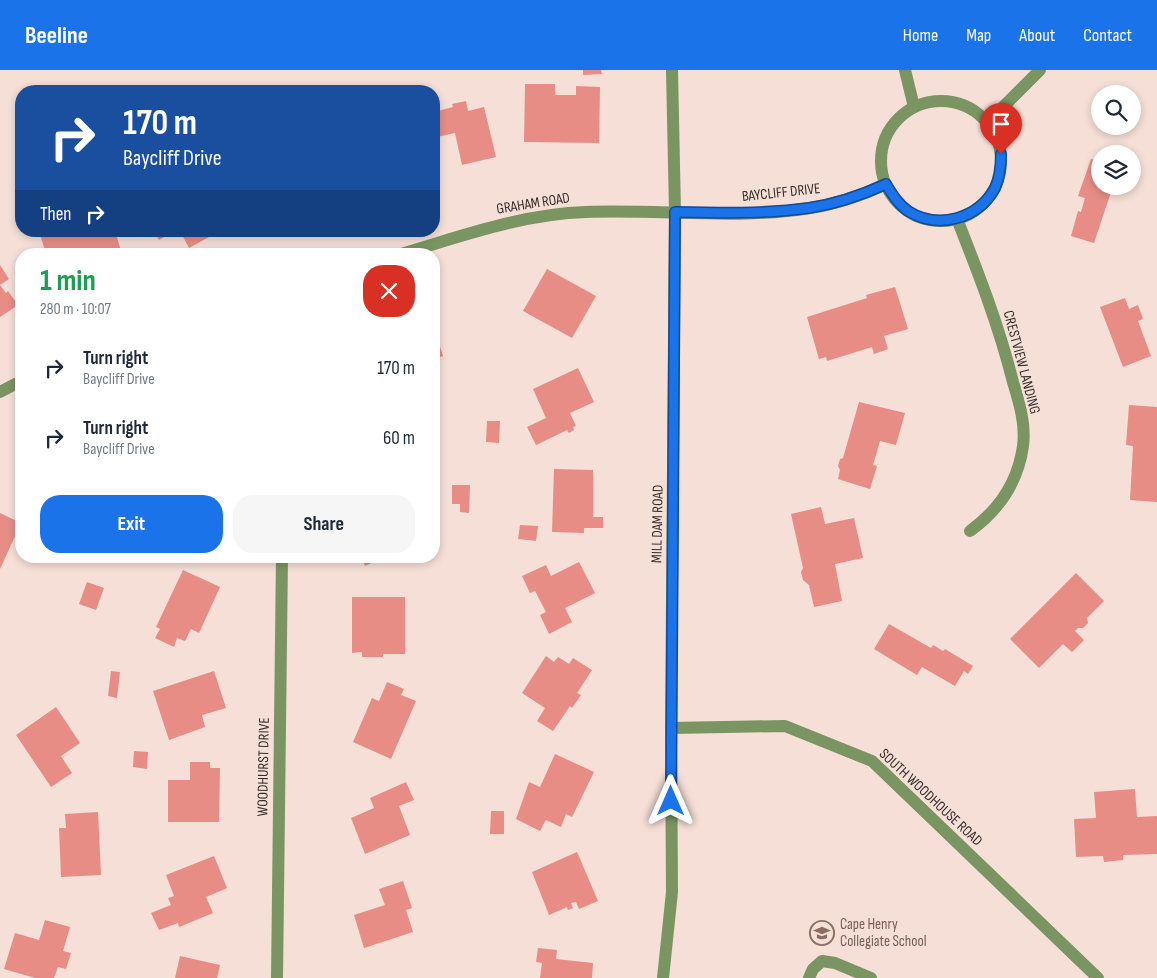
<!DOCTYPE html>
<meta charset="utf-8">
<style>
:root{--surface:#fff;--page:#f6f6f7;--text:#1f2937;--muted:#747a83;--accent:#1a73e8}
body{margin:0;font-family:"Sofia Sans Condensed",sans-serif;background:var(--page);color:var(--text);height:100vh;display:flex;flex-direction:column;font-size:19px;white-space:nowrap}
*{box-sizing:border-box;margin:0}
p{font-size:16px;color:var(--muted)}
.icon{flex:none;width:28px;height:28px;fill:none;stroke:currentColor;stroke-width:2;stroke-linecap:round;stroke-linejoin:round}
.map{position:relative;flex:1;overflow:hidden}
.side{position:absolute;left:15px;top:178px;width:425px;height:315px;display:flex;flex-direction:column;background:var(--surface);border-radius:20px;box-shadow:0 2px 8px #0003}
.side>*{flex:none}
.hud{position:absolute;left:15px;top:15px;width:425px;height:152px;border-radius:20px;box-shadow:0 2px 8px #0003;background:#1a4fa0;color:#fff;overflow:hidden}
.fabs{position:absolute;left:1091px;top:15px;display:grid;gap:10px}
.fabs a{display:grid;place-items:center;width:50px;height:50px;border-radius:50%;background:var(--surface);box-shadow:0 2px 8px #0003;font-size:25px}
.pin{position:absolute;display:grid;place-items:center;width:42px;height:42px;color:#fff;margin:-51px -21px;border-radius:50% 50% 50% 0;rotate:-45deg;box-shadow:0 0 5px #0007}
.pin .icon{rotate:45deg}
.me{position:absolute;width:55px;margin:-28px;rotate:0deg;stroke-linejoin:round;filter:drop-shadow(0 0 4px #0008)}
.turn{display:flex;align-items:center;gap:18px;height:105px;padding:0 25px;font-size:22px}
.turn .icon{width:65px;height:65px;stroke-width:2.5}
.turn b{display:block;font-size:35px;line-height:42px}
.then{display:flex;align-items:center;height:48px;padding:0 25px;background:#0003;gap:10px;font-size:19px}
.round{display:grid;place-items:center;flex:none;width:52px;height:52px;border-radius:20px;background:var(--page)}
.summary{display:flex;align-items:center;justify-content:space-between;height:85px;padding:0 25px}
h1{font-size:30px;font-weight:700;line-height:38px;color:#1e9e55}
.cta{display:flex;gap:10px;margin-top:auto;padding:10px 25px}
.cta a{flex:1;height:58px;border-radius:20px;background:var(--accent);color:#fff;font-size:20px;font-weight:700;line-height:58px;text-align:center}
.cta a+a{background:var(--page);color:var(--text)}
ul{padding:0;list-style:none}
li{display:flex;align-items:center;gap:15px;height:70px;padding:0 25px}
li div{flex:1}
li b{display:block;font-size:19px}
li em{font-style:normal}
header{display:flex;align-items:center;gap:30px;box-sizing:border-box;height:70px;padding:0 25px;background:var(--accent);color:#fff}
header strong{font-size:24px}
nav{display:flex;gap:28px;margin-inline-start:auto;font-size:18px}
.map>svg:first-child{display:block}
</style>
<header>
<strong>Beeline</strong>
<nav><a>Home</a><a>Map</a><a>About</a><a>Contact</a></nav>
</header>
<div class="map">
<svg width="1157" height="908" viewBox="0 0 1157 908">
<rect width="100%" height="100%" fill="#f5dfd7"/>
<g fill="#e78d86">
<polygon points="583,0 601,0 602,4 583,5"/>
<polygon points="525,14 555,14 555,25 576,25 576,16 600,17 599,73 524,72"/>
<polygon points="466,31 468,41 484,37 496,87 462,95 455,63 437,67 434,52 434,42 453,37 452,34"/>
<polygon points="1091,89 1100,91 1100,116 1113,116 1094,173 1071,166 1078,141 1081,142 1085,128 1078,126"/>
<polygon points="39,161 115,161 122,184 46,184"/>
<polygon points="154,161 175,161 159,170"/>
<polygon points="180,161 220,161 189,178"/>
<polygon points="0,195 9,209 0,215 6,223 8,221 18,235 0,247"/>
<polygon points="547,199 596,226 572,268 523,241"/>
<polygon points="895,217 908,259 884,266 888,279 874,284 872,277 827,291 826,287 819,289 807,247 867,228 866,225"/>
<polygon points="1125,228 1129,239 1138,235 1143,249 1138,251 1151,286 1123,297 1100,237"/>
<polygon points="434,257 443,286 434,289"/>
<polygon points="578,298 594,332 570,343 576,356 573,357 574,360 569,363 567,360 536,375 527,357 546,348 533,319"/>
<polygon points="859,332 905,343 896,375 880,371 873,395 877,396 870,419 838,409 840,400 838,396 840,389 843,388"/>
<polygon points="1129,335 1157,337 1157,432 1130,430 1133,376 1126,375"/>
<polygon points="487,351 500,351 499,373 486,372"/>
<polygon points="554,399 593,400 593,447 603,447 603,458 584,458 584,463 552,462"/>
<polygon points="452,415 470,415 469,443 460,442 460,434 452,434"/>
<polygon points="821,437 825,454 854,448 863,488 835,494 842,531 814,537 809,515 803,510 801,502 803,498 791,444"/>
<polygon points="0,443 21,453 0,499"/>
<polygon points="520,455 538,456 536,471 518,469"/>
<polygon points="361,486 387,486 365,496"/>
<polygon points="579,492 595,523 565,538 572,552 549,564 540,545 546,542 535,521 530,523 522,506 546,495 551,506"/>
<polygon points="183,500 220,517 199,563 191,559 185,571 177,568 174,577 155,568 160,559 156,557"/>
<polygon points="1076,503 1104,531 1087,548 1088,553 1083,558 1078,558 1075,561 1084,570 1072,582 1063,574 1039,598 1010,569"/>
<polygon points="87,512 104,518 96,540 79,534"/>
<polygon points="352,527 405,527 405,584 383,584 383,587 362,587 362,582 352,583"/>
<polygon points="889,554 931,578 933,575 943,581 945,579 973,596 968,604 964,601 955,616 922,597 917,605 874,579"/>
<polygon points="546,586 554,592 558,587 569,594 573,588 592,600 577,623 581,625 572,638 570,636 553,661 537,651 545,638 522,623"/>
<polygon points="111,601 120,602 117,628 108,626"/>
<polygon points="214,601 226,638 202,645 205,657 169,670 153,621"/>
<polygon points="387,612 404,619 401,625 416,631 391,689 353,672 372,628 379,631"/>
<polygon points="56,637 80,673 61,686 72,703 51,717 16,665"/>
<polygon points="134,681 148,682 147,699 133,697"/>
<polygon points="555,684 594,702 572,747 566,744 561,757 546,750 540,761 516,749 529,712 540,717"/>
<polygon points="190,692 210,692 210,698 220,698 219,752 168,752 168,710 190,710"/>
<polygon points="406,712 414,730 399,736 410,765 365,784 351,748 374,738 370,728"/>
<polygon points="1135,719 1137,747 1157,746 1157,784 1123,785 1123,790 1104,792 1103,786 1076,787 1074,749 1096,748 1094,722"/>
<polygon points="491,741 504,741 504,764 490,764"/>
<polygon points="98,742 101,805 61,807 59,758 66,758 65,744"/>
<polygon points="577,782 598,831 579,839 576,832 571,833 573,838 568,840 567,837 549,845 532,802"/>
<polygon points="214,786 227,818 206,827 213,843 179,857 178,853 159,860 151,843 171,835 168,828 174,826 166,805"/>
<polygon points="403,811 412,838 406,840 413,862 364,878 354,845 385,835 379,819"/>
<polygon points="45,850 70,857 63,881 71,883 66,899 58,897 54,908 35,908 4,899 15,863 39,870"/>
<polygon points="538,878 557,880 556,889 593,893 592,908 540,908 542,893 536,892"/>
<polygon points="180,886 220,895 217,908 175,908"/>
</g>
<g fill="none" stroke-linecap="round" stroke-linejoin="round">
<g stroke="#7a9462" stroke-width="12">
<polyline points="905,0 914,37"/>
<circle cx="941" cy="91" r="60"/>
<polyline points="987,53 1040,0"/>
<path d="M957,149C978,202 999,256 1013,312C1019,332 1026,354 1023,376C1018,412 999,440 970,461"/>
<path d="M401,184C462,166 522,144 586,142C660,139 736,150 810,138C837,134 862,125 886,114"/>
<polyline points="0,322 21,311"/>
<polyline points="671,658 785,656 872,691 1098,908"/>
<polyline points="277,908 282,486"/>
<polyline points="663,908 672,822 671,658 675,142 672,0"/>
<polyline points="809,908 813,899 822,891 835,893 871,908"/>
</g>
</g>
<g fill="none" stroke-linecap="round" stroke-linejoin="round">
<defs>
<path id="route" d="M671,731L675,142C720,143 765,144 809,138C836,134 862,125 886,114C892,124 898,134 908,141C938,160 978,149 995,118C1000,107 1001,95 1001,84"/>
</defs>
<use href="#route" stroke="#114b97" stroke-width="12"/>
<use href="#route" stroke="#1a73e8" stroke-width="9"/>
</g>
<defs>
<symbol id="school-ring" viewBox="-11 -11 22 22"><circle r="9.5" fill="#f5dfd7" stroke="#8d6e63" stroke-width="1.5"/><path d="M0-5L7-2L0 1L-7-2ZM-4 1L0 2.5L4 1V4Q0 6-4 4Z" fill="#8d6e63"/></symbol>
</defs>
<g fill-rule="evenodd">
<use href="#school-ring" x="808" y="849" width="28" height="28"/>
</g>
<g text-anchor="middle" stroke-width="5" stroke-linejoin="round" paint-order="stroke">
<g font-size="15" fill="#352c29" stroke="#f5dfd7">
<text transform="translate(781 122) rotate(-6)" y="5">BAYCLIFF DRIVE</text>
<text transform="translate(533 133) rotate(-9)" y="5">GRAHAM ROAD</text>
<text transform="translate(1022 292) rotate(75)" y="5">CRESTVIEW LANDING</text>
<text transform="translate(657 454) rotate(-89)" y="5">MILL DAM ROAD</text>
<text transform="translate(263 697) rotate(-89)" y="5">WOODHURST DRIVE</text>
<text transform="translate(931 727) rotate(43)" y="5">SOUTH WOODHOUSE ROAD</text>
</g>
<g font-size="15" fill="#785e54" stroke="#f5dfd7" text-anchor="start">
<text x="840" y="859">Cape Henry<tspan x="840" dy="17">Collegiate School</tspan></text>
</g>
</g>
</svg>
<div class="fabs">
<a><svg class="icon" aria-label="search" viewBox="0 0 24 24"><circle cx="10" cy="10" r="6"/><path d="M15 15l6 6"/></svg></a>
<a><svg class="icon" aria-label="layers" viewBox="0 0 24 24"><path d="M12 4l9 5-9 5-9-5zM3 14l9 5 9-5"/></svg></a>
</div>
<div class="pin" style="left:1001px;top:84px;background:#d93025"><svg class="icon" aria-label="arrive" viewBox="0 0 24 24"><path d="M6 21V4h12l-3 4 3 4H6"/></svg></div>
<svg class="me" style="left:671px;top:731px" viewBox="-20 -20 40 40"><path d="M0-17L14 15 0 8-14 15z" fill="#1a73e8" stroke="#fff" stroke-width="4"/></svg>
<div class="hud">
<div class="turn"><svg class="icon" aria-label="right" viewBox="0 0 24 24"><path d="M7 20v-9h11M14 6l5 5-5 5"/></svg><div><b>170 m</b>Baycliff Drive</div></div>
<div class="then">Then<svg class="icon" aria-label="right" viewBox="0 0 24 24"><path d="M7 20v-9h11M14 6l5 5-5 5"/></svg></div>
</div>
<section class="side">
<div class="summary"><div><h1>1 min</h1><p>280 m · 10:07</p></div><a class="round" style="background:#d93025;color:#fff"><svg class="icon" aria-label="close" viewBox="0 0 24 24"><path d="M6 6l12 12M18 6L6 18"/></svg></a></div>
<ul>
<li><svg class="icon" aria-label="right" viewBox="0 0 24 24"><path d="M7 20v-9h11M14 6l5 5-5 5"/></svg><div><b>Turn right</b><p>Baycliff Drive</p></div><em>170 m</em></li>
<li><svg class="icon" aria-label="right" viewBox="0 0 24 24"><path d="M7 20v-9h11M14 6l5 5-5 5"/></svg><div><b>Turn right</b><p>Baycliff Drive</p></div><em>60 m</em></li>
</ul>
<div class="cta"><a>Exit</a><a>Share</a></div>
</section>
</div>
